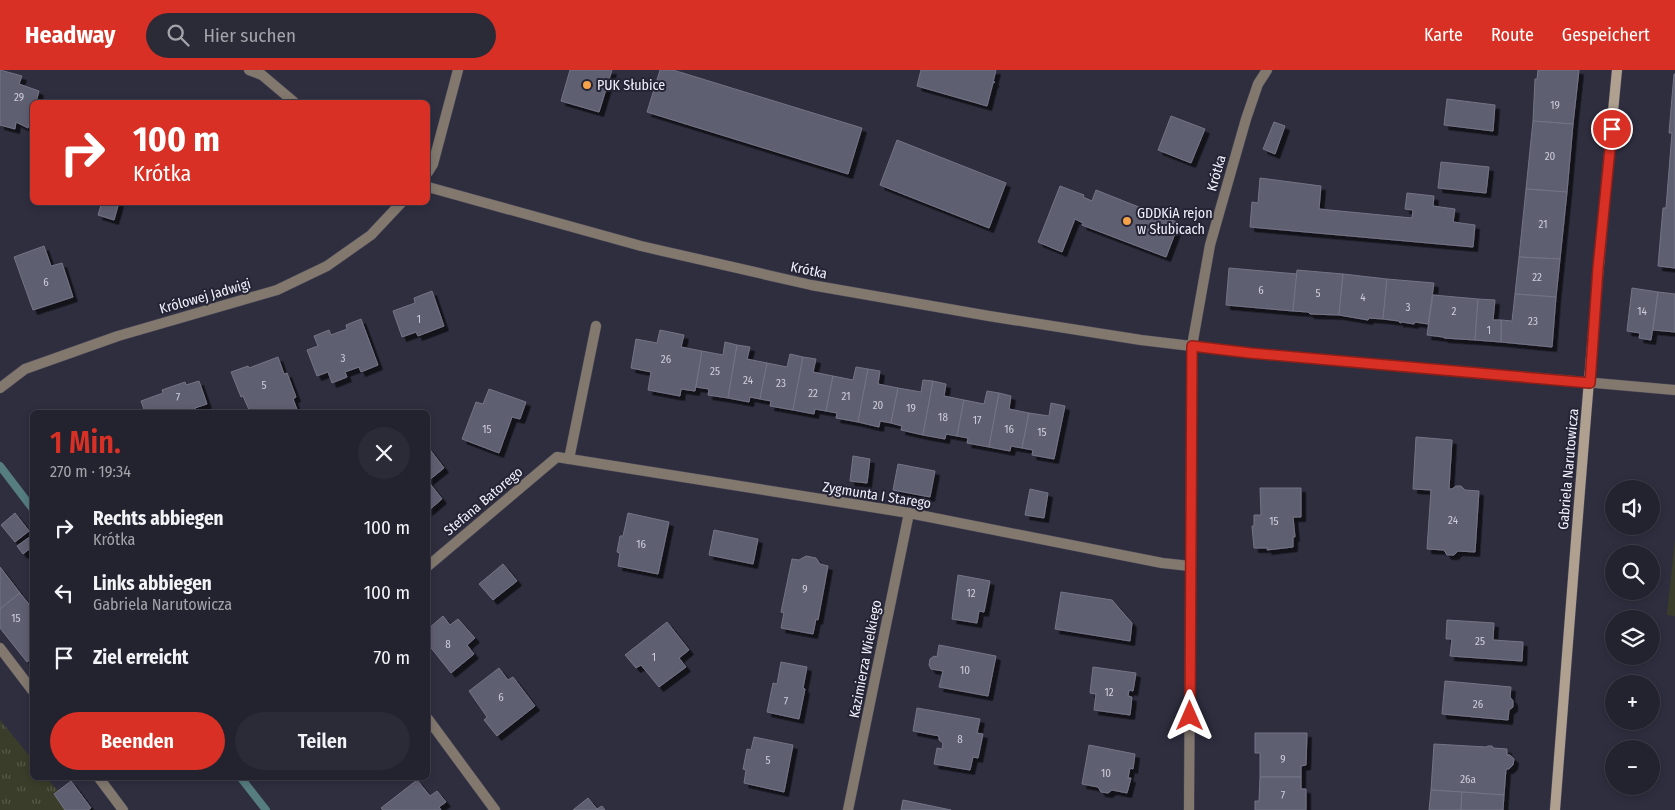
<!DOCTYPE html>
<html lang="de">
<meta charset="utf-8">
<style>
:root{--surface:#23222f;--page:#2b2a37;--text:#f1f3f6;--muted:#a3a4aa;--line:#403f4b;--accent:#d93025}
body{margin:0;font-family:"Fira Sans Condensed",sans-serif;background:var(--page);color:var(--text);height:100vh;display:flex;flex-direction:column;font-size:19px;white-space:nowrap}
*{box-sizing:border-box;margin:0}
p{font-size:16px;color:var(--muted)}
.icon{flex:none;width:28px;height:28px;fill:none;stroke:currentColor;stroke-width:2;stroke-linecap:round;stroke-linejoin:round}
.map{position:relative;flex:1;overflow:hidden}
.drawer{position:absolute;left:30px;top:340px;width:400px;height:370px;display:flex;flex-direction:column;background:var(--surface);border-radius:8px;box-shadow:0 2px 8px #0003,0 0 0 1px var(--line)}
.drawer>*{flex:none}
.banner{position:absolute;left:30px;top:30px;width:400px;height:105px;border-radius:8px;box-shadow:0 2px 8px #0003,0 0 0 1px var(--line);background:#d93025;color:#fff;overflow:hidden}
.controls{position:absolute;left:1605px;top:410px;display:grid;gap:10px}
.controls a{display:grid;place-items:center;width:55px;height:55px;border-radius:50%;background:var(--surface);box-shadow:0 2px 8px #0003,0 0 0 1px var(--line);font-size:25px}
.pin{position:absolute;display:grid;place-items:center;width:42px;height:42px;color:#fff;margin:-21px;border:2px solid #fff;border-radius:50%;box-shadow:0 1px 5px #0007}
.me{position:absolute;width:55px;margin:-28px;rotate:0deg;stroke-linejoin:round;filter:drop-shadow(0 0 4px #0008)}
.turn{display:flex;align-items:center;gap:18px;height:105px;padding:0 20px;font-size:22px}
.turn .icon{width:65px;height:65px;stroke-width:2.5}
.turn b{display:block;font-size:35px;line-height:42px}
.round{display:grid;place-items:center;flex:none;width:52px;height:52px;border-radius:26px;background:var(--page)}
.headline{display:flex;align-items:center;justify-content:space-between;height:85px;padding:0 20px}
h1{font-size:30px;font-weight:600;line-height:38px;color:var(--accent)}
.action{display:flex;gap:10px;margin-top:auto;padding:10px 20px}
.action a{flex:1;height:58px;border-radius:30px;background:var(--accent);color:#fff;font-size:20px;font-weight:600;line-height:58px;text-align:center}
.action a+a{background:var(--page);color:var(--text)}
ul{padding:0;list-style:none}
li{display:flex;align-items:center;gap:15px;height:65px;padding:0 20px}
li div{flex:1}
li b{display:block;font-size:19px}
li em{font-style:normal}
header{display:flex;align-items:center;gap:30px;box-sizing:border-box;height:70px;padding:0 25px;background:var(--accent);color:#fff}
header strong{font-size:24px}
nav{display:flex;gap:28px;margin-inline-start:auto;font-size:18px}
.search{width:350px;height:45px;background:var(--page);display:flex;align-items:center;gap:12px;box-sizing:border-box;padding:0 18px;border-radius:28px;color:var(--muted);font-size:19px}
.map>svg:first-child{display:block}
</style>
<header>
<strong>Headway</strong>
<div class="search"><svg class="icon" aria-label="search" viewBox="0 0 24 24"><circle cx="10" cy="10" r="6"/><path d="M15 15l6 6"/></svg>Hier suchen</div>
<nav><a>Karte</a><a>Route</a><a>Gespeichert</a></nav>
</header>
<div class="map">
<svg width="1675" height="740" viewBox="0 0 1675 740">
<defs>
<pattern id="grass-tufts" width="24" height="20" patternUnits="userSpaceOnUse" patternTransform="scale(1.25)"><rect width="24" height="20" fill="#3a3d29"/><path d="M3 7l-1-3M5 7V3M7 7l1-3M15 17l-1-3M17 17v-4M19 17l1-3" fill="none" stroke="#575a49"/></pattern>
<filter id="shadow"><feDropShadow dx="4.5" dy="4.5" stdDeviation="0" flood-color="#0009"/></filter>
</defs>
<rect width="100%" height="100%" fill="#2f2e3f"/>
<polygon fill="url(#grass-tufts)" points="0,650 32,689 32,708 47,708 74,740 0,740"/>
<polygon fill="#3a3d29" points="1675,469 1675,546 1667,545"/>
<g fill="none" stroke-linecap="round" stroke-linejoin="round">
<g stroke="#567d80" stroke-width="8">
<polyline points="0,396 32,438"/>
<polyline points="241,708 266,740"/>
</g>
</g>
<g fill="#5f5f72" stroke="#747487" filter="url(#shadow)">
<polygon points="0,0 22,6 19,14 39,21 36,32 32,32 32,43 28,58 16,52 15,59 0,55"/>
<polygon points="570,0 612,0 599,42 561,31"/>
<polygon points="660,0 673,0 862,58 848,104 647,42"/>
<polygon points="921,0 996,0 993,12 995,12 993,13 987,36 917,16"/>
<polygon points="1538,0 1579,0 1573,54 1533,51 1535,9 1537,9"/>
<polygon points="1674,4 1675,4 1675,198 1658,196 1663,138 1666,138 1672,63 1669,63"/>
<polygon points="1447,29 1495,35 1493,61 1444,55"/>
<polygon points="1171,46 1205,59 1191,93 1158,80"/>
<polygon points="1533,51 1573,54 1567,122 1526,119"/>
<polygon points="1274,52 1285,56 1275,84 1263,79"/>
<polygon points="897,70 1006,113 989,158 880,115"/>
<polygon points="1441,92 1489,97 1486,123 1438,118"/>
<polygon points="1260,108 1321,116 1319,139 1412,148 1413,140 1405,139 1407,123 1434,126 1433,136 1455,139 1453,152 1475,155 1473,177 1250,157 1252,132 1258,133"/>
<polygon points="1060,116 1084,125 1083,127 1092,131 1096,120 1179,153 1166,187 1082,155 1083,153 1075,149 1062,182 1038,172"/>
<polygon points="1526,119 1567,122 1560,189 1519,187"/>
<polygon points="102,132 119,132 114,150 98,145"/>
<polygon points="44,176 51,196 62,193 73,227 33,240 14,187"/>
<polygon points="1519,187 1560,189 1556,227 1515,224"/>
<polygon points="1229,198 1297,204 1293,241 1226,235"/>
<polygon points="1297,200 1343,204 1339,245 1310,244 1308,242 1293,241"/>
<polygon points="1343,204 1387,209 1383,249 1369,248 1368,250 1339,245"/>
<polygon points="1387,209 1434,213 1428,254 1415,252 1414,254 1402,252 1400,253 1399,251 1383,249"/>
<polygon points="1632,218 1658,222 1651,270 1639,268 1640,263 1627,261"/>
<polygon points="432,221 444,256 418,266 416,262 402,267 393,241 415,233 414,228"/>
<polygon points="1658,222 1675,224 1675,262 1653,260"/>
<polygon points="1515,224 1556,227 1552,277 1501,272 1501,250 1512,251"/>
<polygon points="1433,225 1478,229 1475,270 1444,268 1443,267 1427,265"/>
<polygon points="1478,229 1495,230 1493,250 1501,250 1501,272 1475,270"/>
<polygon points="361,249 378,295 361,302 359,297 345,302 347,307 332,313 328,302 317,306 307,280 318,276 314,266 329,260 331,265 347,259 346,255"/>
<polygon points="660,260 684,265 681,277 702,281 695,321 681,319 680,326 648,320 651,302 631,298 636,269 657,273"/>
<polygon points="725,272 737,275 728,328 708,325 709,319 696,317 702,281 723,285"/>
<polygon points="737,275 750,277 747,289 767,293 760,329 750,327 749,332 728,328"/>
<polygon points="790,284 803,287 793,340 770,336 771,331 760,329 767,293 787,297"/>
<polygon points="278,287 284,304 287,303 296,327 293,329 298,342 273,342 272,340 266,342 250,342 243,326 241,327 231,302 248,296 249,298"/>
<polygon points="803,287 816,289 813,302 833,306 826,341 815,339 814,344 793,340"/>
<polygon points="856,297 868,299 858,352 836,348 837,343 826,341 833,306 853,310"/>
<polygon points="868,299 880,301 878,314 898,318 891,353 880,351 879,357 858,352"/>
<polygon points="923,310 933,311 923,365 901,360 902,356 891,353 898,318 921,322"/>
<polygon points="199,311 207,334 195,338 196,342 145,342 141,331 163,323 162,320 185,312 186,315"/>
<polygon points="933,311 946,314 944,326 964,330 957,366 946,364 945,369 923,365"/>
<polygon points="489,319 526,332 520,349 512,347 499,383 462,369 476,332 483,334"/>
<polygon points="987,321 999,323 989,377 967,373 968,368 957,366 964,330 984,334"/>
<polygon points="999,323 1011,326 1009,339 1029,343 1022,378 1011,376 1010,381 989,377"/>
<polygon points="1051,333 1065,336 1054,389 1032,385 1033,380 1022,378 1029,343 1049,346"/>
<polygon points="1416,367 1452,370 1449,419 1452,419 1456,416 1461,416 1465,420 1479,421 1475,482 1458,481 1454,485 1447,485 1444,480 1427,479 1431,420 1413,419"/>
<polygon points="428,377 444,398 428,411"/>
<polygon points="853,386 870,389 867,413 850,411"/>
<polygon points="898,394 935,401 930,427 893,420"/>
<polygon points="428,411 442,429 428,441"/>
<polygon points="1260,418 1301,418 1301,447 1293,447 1295,467 1293,467 1293,477 1267,480 1268,478 1254,478 1252,456 1254,456 1254,445 1261,445"/>
<polygon points="1030,419 1048,423 1044,448 1025,445"/>
<polygon points="15,443 29,461 15,472 1,455"/>
<polygon points="628,443 669,452 658,504 618,496 620,483 617,482 620,466 623,466"/>
<polygon points="714,460 758,469 753,494 709,485"/>
<polygon points="31,466 32,477 23,484 17,476"/>
<polygon points="806,486 816,488 820,494 828,496 818,550 816,549 813,564 781,558 784,543 781,542 792,489 799,490"/>
<polygon points="503,494 517,511 493,530 479,514"/>
<polygon points="0,497 20,523 0,539"/>
<polygon points="958,505 990,511 984,542 979,541 977,553 952,549"/>
<polygon points="1061,522 1112,530 1132,553 1130,571 1055,559"/>
<polygon points="20,523 32,538 32,588 27,592 0,558 0,539"/>
<polygon points="443,546 450,555 458,549 475,568 467,575 474,584 451,603 428,574 428,559"/>
<polygon points="1447,550 1494,553 1493,570 1523,572 1522,591 1450,586 1452,569 1446,569"/>
<polygon points="667,552 689,580 679,588 686,597 659,617 641,595 636,598 625,585"/>
<polygon points="939,575 996,586 988,626 939,617 943,601 931,599 929,595 930,589 934,586 937,587"/>
<polygon points="781,592 807,597 803,618 805,619 799,649 767,642 773,613 777,614"/>
<polygon points="1093,597 1136,603 1133,621 1129,620 1128,626 1132,627 1130,645 1094,640 1096,624 1090,623"/>
<polygon points="499,598 508,610 513,607 535,636 497,666 484,650 487,647 469,621"/>
<polygon points="1445,611 1511,617 1510,627 1513,631 1513,637 1509,640 1508,650 1442,644"/>
<polygon points="917,638 980,649 977,663 983,664 978,688 973,687 970,700 934,694 937,678 942,679 943,673 939,670 939,666 913,661"/>
<polygon points="1255,663 1307,663 1306,695 1301,696 1301,707 1260,707 1260,683 1255,683"/>
<polygon points="754,667 793,675 784,722 744,713 746,700 743,699 747,679 751,680"/>
<polygon points="1434,674 1486,677 1488,676 1492,676 1493,678 1507,679 1507,685 1510,685 1514,689 1513,695 1509,699 1506,699 1504,725 1431,720"/>
<polygon points="1089,675 1135,684 1133,699 1130,698 1128,708 1131,708 1127,723 1112,720 1108,723 1101,722 1098,717 1082,714"/>
<polygon points="1260,707 1301,707 1301,719 1306,719 1306,740 1255,740 1255,731 1259,731"/>
<polygon points="417,710 430,726 437,721 446,732 439,737 441,740 383,740 381,738"/>
<polygon points="71,711 91,738 88,740 65,740 54,724"/>
<polygon points="1431,720 1462,722 1461,740 1429,740"/>
<polygon points="1462,722 1504,725 1503,740 1461,740"/>
<polygon points="588,728 597,739 602,736 605,740 573,740"/>
<polygon points="903,730 951,740 901,740"/>
</g>
<g fill="none" stroke-linecap="round" stroke-linejoin="round">
<defs>
<g id="street">
<polyline points="249,0 262,5 294,32"/>
<polyline points="428,102 433,94 458,0"/>
<polyline points="428,117 641,176 811,215 989,246 1141,270 1250,283 1675,320"/>
<polyline points="0,318 25,299 118,266 277,220 327,196 371,165 402,132"/>
<polyline points="569,389 596,256"/>
<polyline points="428,496 557,387 909,443 1162,493 1190,496"/>
<polyline points="0,578 32,620"/>
<polyline points="428,649 495,740"/>
<polyline points="99,708 123,740"/>
<polyline points="848,740 909,443"/>
<polyline points="1189,740 1192,276 1210,175 1246,49 1258,14 1267,0"/>
</g>
<path id="secondary" d="M1555,740C1574,493 1593,246 1617,0"/>
</defs>
<use href="#street" stroke="#4a4959" stroke-width="11"/>
<use href="#secondary" stroke="#4a4959" stroke-width="11"/>
<use href="#street" stroke="#82786e" stroke-width="10"/>
<use href="#secondary" stroke="#afa090" stroke-width="10"/>
</g>
<g fill="none" stroke-linecap="round" stroke-linejoin="round">
<defs>
<polyline id="route" points="1190,646 1192,276 1250,283 1590,313 1598,198 1612,59"/>
</defs>
<use href="#route" stroke="#8d1f18" stroke-width="12"/>
<use href="#route" stroke="#d93025" stroke-width="9"/>
</g>
<g fill="#f6a248" stroke="#252435" stroke-width="2">
<circle cx="587" cy="15" r="5"/>
<circle cx="1127" cy="151" r="5"/>
</g>
<g text-anchor="middle" stroke-width="4" stroke-linejoin="round" paint-order="stroke">
<g font-size="11" fill="#ccccda">
<text x="19" y="31">29</text>
<text x="1555" y="39">19</text>
<text x="1550" y="90">20</text>
<text x="1543" y="158">21</text>
<text x="1537" y="211">22</text>
<text x="46" y="216">6</text>
<text x="1261" y="224">6</text>
<text x="1318" y="227">5</text>
<text x="1363" y="231">4</text>
<text x="1408" y="241">3</text>
<text x="1454" y="245">2</text>
<text x="1642" y="245">14</text>
<text x="419" y="253">1</text>
<text x="1533" y="255">23</text>
<text x="1489" y="264">1</text>
<text x="343" y="292">3</text>
<text x="666" y="293">26</text>
<text x="715" y="305">25</text>
<text x="748" y="314">24</text>
<text x="781" y="317">23</text>
<text x="264" y="319">5</text>
<text x="813" y="327">22</text>
<text x="846" y="330">21</text>
<text x="178" y="331">7</text>
<text x="878" y="339">20</text>
<text x="911" y="342">19</text>
<text x="943" y="351">18</text>
<text x="977" y="354">17</text>
<text x="487" y="363">15</text>
<text x="1009" y="363">16</text>
<text x="1042" y="366">15</text>
<text x="1453" y="454">24</text>
<text x="1274" y="455">15</text>
<text x="641" y="478">16</text>
<text x="805" y="523">9</text>
<text x="971" y="527">12</text>
<text x="16" y="552">15</text>
<text x="1480" y="575">25</text>
<text x="448" y="578">8</text>
<text x="654" y="591">1</text>
<text x="965" y="604">10</text>
<text x="1109" y="626">12</text>
<text x="501" y="631">6</text>
<text x="786" y="635">7</text>
<text x="1478" y="638">26</text>
<text x="960" y="673">8</text>
<text x="1283" y="693">9</text>
<text x="768" y="694">5</text>
<text x="1106" y="707">10</text>
<text x="1468" y="713">26a</text>
<text x="1283" y="729">7</text>
</g>
<g font-size="14" fill="#f1f1fc" stroke="#252435" text-anchor="start">
<text x="597" y="20">PUK Słubice</text>
<text x="1137" y="148">GDDKiA rejon<tspan x="1137" dy="16">w Słubicach</tspan></text>
</g>
<g font-size="14" fill="#f1f1fc" stroke="#252435">
<text transform="translate(1216 103) rotate(-74)" y="5">Krótka</text>
<text transform="translate(809 200) rotate(12)" y="5">Krótka</text>
<text transform="translate(205 226) rotate(-16)" y="5">Królowej Jadwigi</text>
<text transform="translate(1568 399) rotate(-85)" y="5">Gabriela Narutowicza</text>
<text transform="translate(877 425) rotate(9)" y="5">Zygmunta I Starego</text>
<text transform="translate(483 431) rotate(-40)" y="5">Stefana Batorego</text>
<text transform="translate(865 589) rotate(-79)" y="5">Kazimierza Wielkiego</text>
</g>
</g>
</svg>
<div class="controls">
<a><svg class="icon" aria-label="sound" viewBox="0 0 24 24"><path d="M4 9h4l5-4v14l-5-4H4zM17 9q2 3 0 6"/></svg></a>
<a><svg class="icon" aria-label="search" viewBox="0 0 24 24"><circle cx="10" cy="10" r="6"/><path d="M15 15l6 6"/></svg></a>
<a><svg class="icon" aria-label="layers" viewBox="0 0 24 24"><path d="M12 4l9 5-9 5-9-5zM3 14l9 5 9-5"/></svg></a>
<a>+</a>
<a>−</a>
</div>
<div class="pin" style="left:1612px;top:59px;background:#d93025"><svg class="icon" aria-label="arrive" viewBox="0 0 24 24"><path d="M6 21V4h12l-3 4 3 4H6"/></svg></div>
<svg class="me" style="left:1190px;top:646px" viewBox="-20 -20 40 40"><path d="M0-17L14 15 0 8-14 15z" fill="#d93025" stroke="#fff" stroke-width="4"/></svg>
<div class="banner">
<div class="turn"><svg class="icon" aria-label="right" viewBox="0 0 24 24"><path d="M7 20v-9h11M14 6l5 5-5 5"/></svg><div><b>100 m</b>Krótka</div></div>
</div>
<section class="drawer">
<div class="headline"><div><h1>1 Min.</h1><p>270 m · 19:34</p></div><a class="round"><svg class="icon" aria-label="close" viewBox="0 0 24 24"><path d="M6 6l12 12M18 6L6 18"/></svg></a></div>
<ul>
<li><svg class="icon" aria-label="right" viewBox="0 0 24 24"><path d="M7 20v-9h11M14 6l5 5-5 5"/></svg><div><b>Rechts abbiegen</b><p>Krótka</p></div><em>100 m</em></li>
<li><svg class="icon" aria-label="left" viewBox="0 0 24 24"><path d="M17 20v-9H6M10 6l-5 5 5 5"/></svg><div><b>Links abbiegen</b><p>Gabriela Narutowicza</p></div><em>100 m</em></li>
<li><svg class="icon" aria-label="arrive" viewBox="0 0 24 24"><path d="M6 21V4h12l-3 4 3 4H6"/></svg><div><b>Ziel erreicht</b></div><em>70 m</em></li>
</ul>
<div class="action"><a>Beenden</a><a>Teilen</a></div>
</section>
</div>
